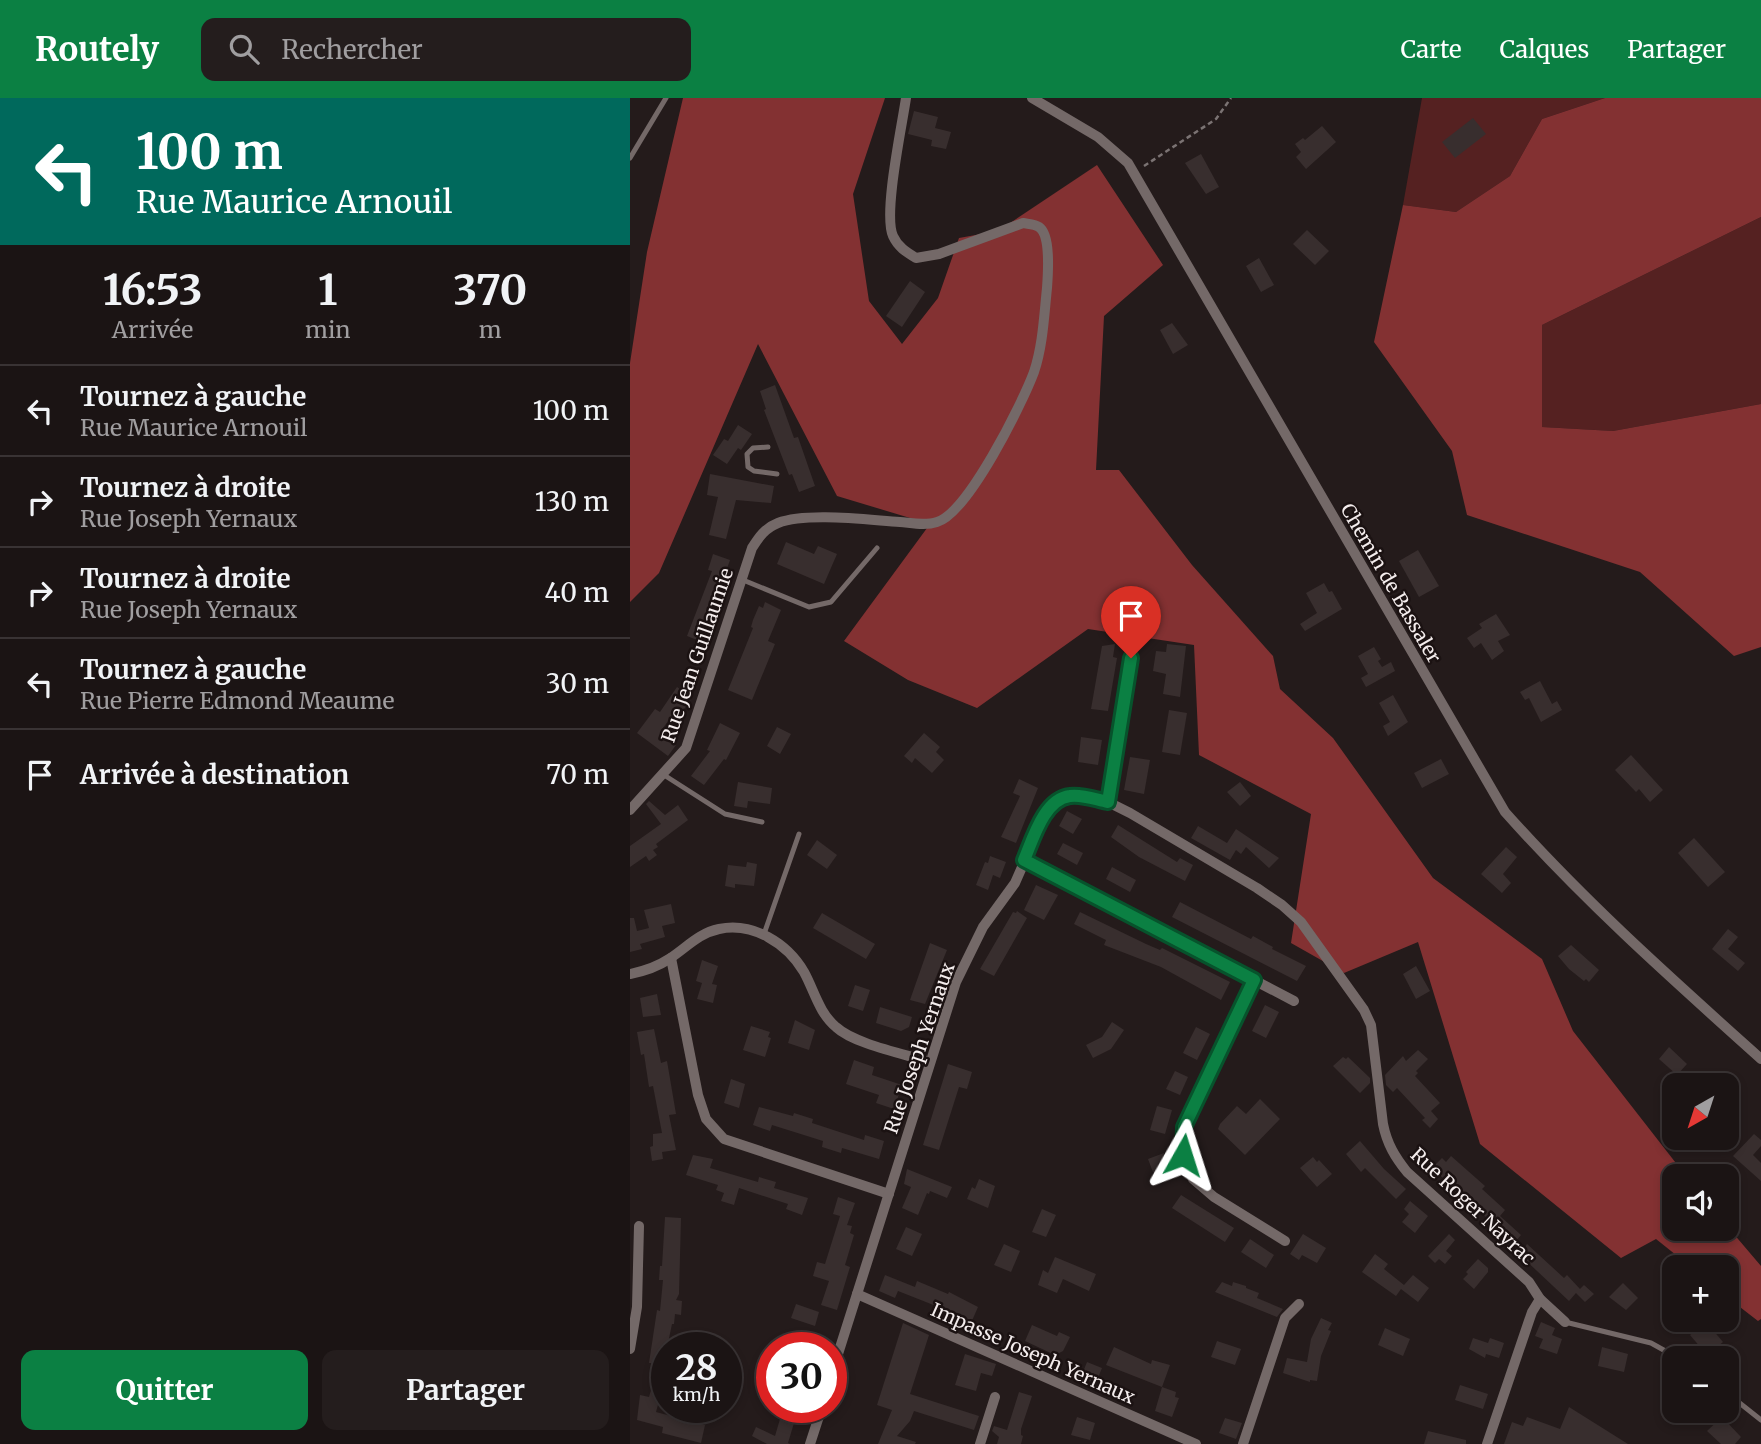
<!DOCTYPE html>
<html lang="fr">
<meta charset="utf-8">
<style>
:root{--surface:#1b1414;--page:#241d1d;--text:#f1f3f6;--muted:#a09ea0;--line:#393334;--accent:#0b8043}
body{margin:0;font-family:Merriweather,serif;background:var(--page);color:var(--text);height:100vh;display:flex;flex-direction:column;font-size:26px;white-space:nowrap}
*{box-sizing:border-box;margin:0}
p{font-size:23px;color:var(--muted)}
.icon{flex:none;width:38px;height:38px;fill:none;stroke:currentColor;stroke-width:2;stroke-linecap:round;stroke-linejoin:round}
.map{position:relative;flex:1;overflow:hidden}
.sheet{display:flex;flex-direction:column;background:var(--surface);width:630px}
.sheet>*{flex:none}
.top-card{background:#00695c;color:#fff;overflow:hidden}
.needle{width:46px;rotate:219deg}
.tools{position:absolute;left:1032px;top:975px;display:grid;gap:14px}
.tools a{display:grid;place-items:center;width:77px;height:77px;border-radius:14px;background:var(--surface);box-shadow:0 4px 10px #0003,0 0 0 2px var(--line);font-size:35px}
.speed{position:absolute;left:21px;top:1234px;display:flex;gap:14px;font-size:35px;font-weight:700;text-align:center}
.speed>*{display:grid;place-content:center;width:91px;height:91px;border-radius:50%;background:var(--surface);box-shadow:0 4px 10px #0003,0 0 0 2px var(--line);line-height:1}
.speed small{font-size:18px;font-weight:400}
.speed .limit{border:10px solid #d22;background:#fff;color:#111}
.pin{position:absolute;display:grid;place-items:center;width:60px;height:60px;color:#fff;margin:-72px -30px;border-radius:50% 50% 50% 0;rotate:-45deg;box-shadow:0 0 7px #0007}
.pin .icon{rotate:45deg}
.me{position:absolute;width:77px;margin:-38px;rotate:6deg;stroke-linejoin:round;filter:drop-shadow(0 0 5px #0008)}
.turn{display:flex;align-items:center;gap:24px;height:147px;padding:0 21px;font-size:32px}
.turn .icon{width:91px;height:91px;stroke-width:2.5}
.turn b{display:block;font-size:49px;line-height:60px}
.eta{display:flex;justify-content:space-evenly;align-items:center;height:119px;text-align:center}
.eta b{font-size:42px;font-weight:700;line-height:49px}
.button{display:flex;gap:14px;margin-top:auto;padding:14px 21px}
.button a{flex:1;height:80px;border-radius:14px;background:var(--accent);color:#fff;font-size:28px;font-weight:700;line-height:80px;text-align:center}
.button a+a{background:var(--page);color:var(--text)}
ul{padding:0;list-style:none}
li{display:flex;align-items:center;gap:21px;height:91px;padding:0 21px;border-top:2px solid var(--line)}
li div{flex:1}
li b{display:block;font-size:26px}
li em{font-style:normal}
header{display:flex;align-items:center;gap:42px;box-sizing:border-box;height:98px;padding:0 35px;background:var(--accent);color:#fff}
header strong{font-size:33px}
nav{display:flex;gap:38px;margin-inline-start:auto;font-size:24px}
.search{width:490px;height:63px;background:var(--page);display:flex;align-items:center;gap:18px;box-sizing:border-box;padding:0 24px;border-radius:14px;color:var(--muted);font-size:26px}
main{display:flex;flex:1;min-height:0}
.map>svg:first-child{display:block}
</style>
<header>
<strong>Routely</strong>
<div class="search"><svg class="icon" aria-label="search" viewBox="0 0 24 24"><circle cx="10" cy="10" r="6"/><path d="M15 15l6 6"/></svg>Rechercher</div>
<nav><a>Carte</a><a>Calques</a><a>Partager</a></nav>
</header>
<main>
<section class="sheet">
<div class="top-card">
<div class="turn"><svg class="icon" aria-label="left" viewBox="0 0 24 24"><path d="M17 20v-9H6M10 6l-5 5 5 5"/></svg><div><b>100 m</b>Rue Maurice Arnouil</div></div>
</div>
<div class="eta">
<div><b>16:53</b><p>Arrivée</p></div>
<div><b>1</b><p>min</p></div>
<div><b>370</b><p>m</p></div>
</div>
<ul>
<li><svg class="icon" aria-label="left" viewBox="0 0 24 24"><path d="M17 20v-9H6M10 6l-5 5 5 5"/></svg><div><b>Tournez à gauche</b><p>Rue Maurice Arnouil</p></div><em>100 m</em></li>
<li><svg class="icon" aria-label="right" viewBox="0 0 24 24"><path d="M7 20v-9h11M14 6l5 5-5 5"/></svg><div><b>Tournez à droite</b><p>Rue Joseph Yernaux</p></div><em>130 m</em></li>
<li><svg class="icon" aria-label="right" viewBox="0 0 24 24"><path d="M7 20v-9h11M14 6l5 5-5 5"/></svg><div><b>Tournez à droite</b><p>Rue Joseph Yernaux</p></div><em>40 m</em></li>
<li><svg class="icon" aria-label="left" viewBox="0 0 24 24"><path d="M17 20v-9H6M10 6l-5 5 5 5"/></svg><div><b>Tournez à gauche</b><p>Rue Pierre Edmond Meaume</p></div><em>30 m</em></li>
<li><svg class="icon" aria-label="arrive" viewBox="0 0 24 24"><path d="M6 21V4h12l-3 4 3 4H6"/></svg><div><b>Arrivée à destination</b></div><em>70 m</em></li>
</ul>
<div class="button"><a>Quitter</a><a>Partager</a></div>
</section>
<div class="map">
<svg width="1131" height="1346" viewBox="0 0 1131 1346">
<rect width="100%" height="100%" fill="#241b1b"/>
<g fill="#552121">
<polygon points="792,0 975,0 912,21 880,78 826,114 773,107"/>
<polygon points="1131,119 1131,306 983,333 912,329 912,227"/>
</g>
<g fill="#833132">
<polygon points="53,0 255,0 223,96 239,203 272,246 308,200 329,140 368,133 467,67 533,167 474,218 466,372 489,372 562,467 643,558 650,591 703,640 803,780 912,861 943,933 1056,1078 1045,1078 1045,1130 1097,1130 1097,1128 1131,1168 1131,1221 1128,1223 1097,1199 1097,1169 1061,1169 1026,1141 991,1160 850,1046 788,844 714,875 661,845 681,716 569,657 564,547 458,531 347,610 278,582 214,543 300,426 207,398 128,246 29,475 0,504 0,265 17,154"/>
<polygon points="975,0 1131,0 1131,119 912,227 912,329 983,333 1131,306 1131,549 1104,558 1010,474 837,417 822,353 744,244 773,107 826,114 880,78 912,21"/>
</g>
<g fill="#382e2e">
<polygon points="284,13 308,19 305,30 321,34 316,51 301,48 302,42 278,36"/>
<polygon points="843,20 856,36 825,60 812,44"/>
<polygon points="692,28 706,44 676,71 666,59 671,54 665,46 673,40 675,42"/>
<polygon points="571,56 589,89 576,96 555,65"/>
<polygon points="677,132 699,153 685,167 663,146"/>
<polygon points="629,160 644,187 631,194 616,168"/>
<polygon points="280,183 295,194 272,229 256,218"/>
<polygon points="542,225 558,247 543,256 530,232"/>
<polygon points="145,287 164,340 168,339 185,388 169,394 162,376 159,377 134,312 136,311 130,293"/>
<polygon points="108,327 122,336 111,352 108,350 97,366 83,357 94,341 98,343"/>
<polygon points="80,376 144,388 141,405 106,402 96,441 79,437 88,399 77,397"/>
<polygon points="156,444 184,456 188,448 207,456 194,486 147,466"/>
<polygon points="788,452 809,488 789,499 769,463"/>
<polygon points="83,456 100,462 90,491 93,492 72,544 57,538 82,473 78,472"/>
<polygon points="694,485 699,494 702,493 712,511 675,533 670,526 687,515 676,495"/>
<polygon points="135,504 151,512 138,543 145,546 122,602 98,592 123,530 121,529 123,522 129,508 133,510"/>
<polygon points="866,516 880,537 868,543 874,553 862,562 851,545 844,550 837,540 852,530 849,526"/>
<polygon points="485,546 483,559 487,560 478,613 461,611 472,548"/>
<polygon points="537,546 556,548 550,599 533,596 536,576 523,573 526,553 536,554"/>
<polygon points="744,549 751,561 748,563 752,569 761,564 765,573 736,589 731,580 738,576 728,558"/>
<polygon points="910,583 922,606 927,603 932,612 911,624 899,600 895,602 890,594"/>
<polygon points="47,589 62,600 52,614 47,611 30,634 46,647 38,658 7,635 25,611 30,614"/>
<polygon points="763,597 778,624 758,638 753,628 760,624 749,605"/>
<polygon points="539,612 557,615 550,657 532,654"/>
<polygon points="90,625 110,635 96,662 94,661 74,687 61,678 80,653 77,652"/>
<polygon points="147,629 161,636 150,656 137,648"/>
<polygon points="294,635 310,649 306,654 314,662 302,675 285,660 282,665 274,658"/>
<polygon points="451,639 472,642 468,667 448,664"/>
<polygon points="1001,657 1033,692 1020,704 1009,691 1006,694 985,672"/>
<polygon points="500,659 520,662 514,696 494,692"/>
<polygon points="811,661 819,676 792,690 784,675"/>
<polygon points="389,681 408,690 386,745 371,739 390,698 383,695"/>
<polygon points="108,684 142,690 140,706 118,703 117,710 104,708"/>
<polygon points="610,684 621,698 610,708 597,694"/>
<polygon points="19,703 35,717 48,707 58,722 26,746 28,749 23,752 27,757 19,763 16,758 0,769 0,748 31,726 16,706"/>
<polygon points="437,713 452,721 443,736 429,728"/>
<polygon points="488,727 547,764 550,760 563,767 555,783 509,759 481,739"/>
<polygon points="568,728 597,745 606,731 649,760 639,770 616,749 611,756 606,752 600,762 561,740"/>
<polygon points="1064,740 1095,774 1078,789 1048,755"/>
<polygon points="187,742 207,757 197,771 177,757"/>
<polygon points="433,745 453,755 447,767 427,756"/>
<polygon points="876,749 887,759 873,776 881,785 872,795 851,776"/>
<polygon points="360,758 376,764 370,780 363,777 358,792 346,787 355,764 358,765"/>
<polygon points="117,764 127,766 124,788 105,786 105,790 95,788 98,767 116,769"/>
<polygon points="482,769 506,782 500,794 476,781"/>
<polygon points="406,787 428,797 414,822 394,812"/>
<polygon points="550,804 621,841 623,838 643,849 642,851 676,868 667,883 542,819"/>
<polygon points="41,806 45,825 32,828 35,839 10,846 12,851 0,854 0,820 4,820 7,833 19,830 14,812"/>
<polygon points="387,813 397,820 364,878 350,871 383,814 386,815"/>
<polygon points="450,814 516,846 530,852 532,850 600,884 591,902 531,869 474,847 476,842 444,826"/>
<polygon points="192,815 245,846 236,861 183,830"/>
<polygon points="1098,831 1108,839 1098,851 1115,865 1108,873 1082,851"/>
<polygon points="300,845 317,852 295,906 280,902"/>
<polygon points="941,847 969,872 959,884 956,881 954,883 939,871 928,858"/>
<polygon points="72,862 88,868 82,886 87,887 83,905 67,901 72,885 66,883"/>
<polygon points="786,868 800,893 786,901 773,876"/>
<polygon points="225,887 240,892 233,913 218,908"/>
<polygon points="27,896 31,917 13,919 10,900"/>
<polygon points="635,907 649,914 636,940 622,933"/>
<polygon points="250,909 282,919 279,929 271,933 246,925"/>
<polygon points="165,922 185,932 179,952 158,945"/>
<polygon points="482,924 494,932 481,951 463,960 456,947 472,939"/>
<polygon points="121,928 140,934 138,939 141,940 135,959 113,952"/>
<polygon points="566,929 580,936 567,962 553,955"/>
<polygon points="24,931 31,965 37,963 46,1016 39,1017 46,1052 32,1054 33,1061 22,1063 20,1049 23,1048 23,1036 32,1035 23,988 19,989 14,956 11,957 7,934"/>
<polygon points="1039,949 1057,966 1047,977 1029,961"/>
<polygon points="788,952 798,961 786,973 788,975 785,978 810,1005 801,1013 808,1021 800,1030 792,1022 795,1020 767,990 763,994 756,987 755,977 773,958 776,963"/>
<polygon points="713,959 716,961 718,959 740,980 740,985 730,995 703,968"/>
<polygon points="224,962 244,969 242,977 272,987 264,1011 246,1005 249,997 216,986"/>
<polygon points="318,966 342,974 337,991 329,989 309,1052 293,1047"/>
<polygon points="545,973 558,979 550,997 536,991"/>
<polygon points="101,981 115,986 109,1010 94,1005"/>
<polygon points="630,1001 650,1021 615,1057 588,1031 590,1026 607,1008 616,1016"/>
<polygon points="527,1008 542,1012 535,1036 520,1032"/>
<polygon points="129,1009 163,1018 164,1015 183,1021 182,1025 234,1042 235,1037 254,1043 249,1061 212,1050 211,1055 192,1049 193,1043 142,1027 140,1033 123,1027"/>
<polygon points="1124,1036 1131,1042 1131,1048 1123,1057 1131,1065 1131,1083 1103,1058"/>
<polygon points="730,1043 754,1071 776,1091 766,1101 735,1070 731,1074 716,1056"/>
<polygon points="534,1055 543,1079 527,1085 518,1061"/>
<polygon points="63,1057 83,1061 80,1070 128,1084 129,1079 146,1084 144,1090 178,1100 172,1117 156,1111 158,1106 109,1090 104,1107 91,1103 94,1095 86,1092 88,1087 56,1077"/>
<polygon points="821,1058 855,1088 852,1091 875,1112 870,1118 891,1137 880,1150 867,1139 872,1133 840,1105 839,1107 822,1092 824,1090 802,1070 812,1060 816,1064"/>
<polygon points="683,1059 687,1064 689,1062 702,1076 687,1089 670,1070"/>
<polygon points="277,1071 322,1089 317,1100 300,1093 299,1096 297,1095 288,1117 272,1110 281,1089 274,1086"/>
<polygon points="349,1081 365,1088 358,1110 337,1101 342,1089 345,1091"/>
<polygon points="551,1097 604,1130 595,1144 542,1110"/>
<polygon points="208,1099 225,1105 217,1127 222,1128 220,1135 224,1137 215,1167 220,1169 207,1212 191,1207 199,1183 183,1178 187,1164 195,1166 210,1118 203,1116"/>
<polygon points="780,1103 798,1118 785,1135 772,1124 779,1116 774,1111"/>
<polygon points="412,1111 426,1117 416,1139 402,1134"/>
<polygon points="35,1119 51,1120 49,1196 46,1202 52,1203 51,1217 45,1216 44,1226 42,1226 37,1250 37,1274 26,1314 75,1327 71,1345 32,1335 33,1329 7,1322 10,1297 19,1299 25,1278 20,1277 23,1265 19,1265 27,1212 30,1213 33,1182 29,1182 30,1168 32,1168"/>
<polygon points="276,1129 292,1136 282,1158 266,1151"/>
<polygon points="673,1136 696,1150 687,1165 672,1157 669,1162 660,1156"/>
<polygon points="819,1136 825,1142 816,1153 822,1158 815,1166 809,1161 805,1165 798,1158"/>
<polygon points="620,1141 644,1157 636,1170 611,1154"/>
<polygon points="374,1146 390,1153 381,1174 364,1167"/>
<polygon points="897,1146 934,1180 937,1177 950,1191 954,1187 964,1196 955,1204 946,1195 939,1203 890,1157"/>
<polygon points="745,1156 758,1166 754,1171 774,1187 783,1177 799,1190 788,1204 771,1191 766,1198 732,1174"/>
<polygon points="425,1159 466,1176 459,1193 433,1181 427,1195 408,1187 413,1172 418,1175"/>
<polygon points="848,1161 858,1170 858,1174 844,1191 833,1181 838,1176 836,1174"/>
<polygon points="255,1177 285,1189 287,1183 318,1196 319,1194 348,1209 341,1225 306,1208 268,1193 265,1200 249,1193"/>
<polygon points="592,1184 602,1188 603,1184 616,1188 616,1190 629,1195 627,1200 653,1211 647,1219 585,1194"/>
<polygon points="993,1185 1008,1200 996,1212 979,1199"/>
<polygon points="166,1206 189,1214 185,1228 161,1220"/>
<polygon points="691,1220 702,1225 698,1232 701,1233 691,1258 687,1283 680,1282 680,1284 653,1275 657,1260 677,1264 681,1241"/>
<polygon points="911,1224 925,1230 922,1237 932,1241 927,1256 909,1250 913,1241 905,1238"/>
<polygon points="1076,1224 1093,1244 1077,1257 1060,1237"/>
<polygon points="273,1225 299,1237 280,1296 349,1318 344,1332 284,1313 280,1323 267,1338 286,1344 285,1346 248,1346 262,1312 247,1307"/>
<polygon points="402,1227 427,1238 429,1234 440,1239 433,1253 425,1257 395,1243"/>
<polygon points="755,1230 780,1241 773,1258 748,1247"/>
<polygon points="843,1240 858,1245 860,1240 874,1245 869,1260 856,1256 855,1260 839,1251"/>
<polygon points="587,1243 611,1251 605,1267 581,1259"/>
<polygon points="484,1249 521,1266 522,1262 540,1267 532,1289 476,1267"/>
<polygon points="972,1249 998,1256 994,1274 968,1268"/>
<polygon points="335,1256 366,1266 362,1278 351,1275 346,1293 325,1287"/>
<polygon points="457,1264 472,1270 466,1285 451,1279"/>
<polygon points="830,1287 858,1296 853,1311 825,1302"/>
<polygon points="532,1289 546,1294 545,1299 549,1300 542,1319 525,1313"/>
<polygon points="389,1294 402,1298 391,1331 391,1337 393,1338 391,1346 367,1346 369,1339 362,1333 364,1328 377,1332"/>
<polygon points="141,1309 177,1309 173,1322 141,1311"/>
<polygon points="939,1309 998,1346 874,1346 882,1324 893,1328 897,1319 930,1331"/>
<polygon points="447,1319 465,1325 460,1342 441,1337"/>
<polygon points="1092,1319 1111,1339 1105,1346 1091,1346 1077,1333"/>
<polygon points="595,1320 612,1325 606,1341 589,1335"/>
<polygon points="150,1321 164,1325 158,1345 160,1346 137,1346 122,1338 126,1329 145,1338"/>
<polygon points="798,1333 836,1342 836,1346 794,1346"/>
</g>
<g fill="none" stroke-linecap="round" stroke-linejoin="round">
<polyline stroke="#7b7373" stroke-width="2.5" stroke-dasharray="5 3.5" stroke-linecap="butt" points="514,68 586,21 601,0"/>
<g stroke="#746968" stroke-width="5">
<polyline points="0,60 36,0"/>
<polyline points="138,349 123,350 117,356 118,369 124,373 147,376"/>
<polyline points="113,482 179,509 201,504 247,450"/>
<polyline points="34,677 95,716 132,724"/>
<polyline points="134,836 169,736"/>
<polyline points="935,1224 1021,1245 1048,1260"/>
<polyline points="1097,1295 1131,1322"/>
</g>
<g stroke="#746968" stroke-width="10">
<path d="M402,0L468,39L498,65L875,714C954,803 1043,882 1131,961"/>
<polyline points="478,704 501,560"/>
<path d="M0,712L56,650L122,450C129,439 135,430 148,425C177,414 238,422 270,424C282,425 295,428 307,424C338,415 392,306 404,274C413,247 414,218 417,190C418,176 421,137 409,129C405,126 398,126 393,125L309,156L286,160C276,154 268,149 263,138C253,116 272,28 276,0"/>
<polyline points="394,762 664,903"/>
<polyline points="41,860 68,997 76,1021 94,1041 259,1096"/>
<path d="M0,876C15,873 27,869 39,861C56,850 69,835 89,831C123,824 157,845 174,874C184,892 189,915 206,929C224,946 275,956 300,964"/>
<polyline points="624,882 554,1029 553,1057 563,1081 584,1099 655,1143"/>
<polyline points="227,1196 566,1346"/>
<polyline points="0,1251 7,1209 9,1128"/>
<path d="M201,1278L326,884L353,829L385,785L414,719L429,700L443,697L478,704L500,715L627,790L652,807L671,824L734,912L741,927L753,1026C757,1046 765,1059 777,1074L899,1184L910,1201L935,1224"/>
<polyline points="180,1346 192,1309"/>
<polyline points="350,1346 365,1299"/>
<polyline points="613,1346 655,1220 669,1206"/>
<polyline points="857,1346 902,1214 910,1201"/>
</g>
</g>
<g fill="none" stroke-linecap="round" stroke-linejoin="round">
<defs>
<path id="route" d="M501,560L478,704C467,702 452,696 440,698C414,701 403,741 394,762L624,882L554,1029L553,1057"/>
</defs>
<use href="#route" stroke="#07532c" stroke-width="18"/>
<use href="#route" stroke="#0b8043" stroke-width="12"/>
</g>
<g text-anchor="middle" stroke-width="5" stroke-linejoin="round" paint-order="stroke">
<g font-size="19" fill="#f4eded" stroke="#1b1212">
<text transform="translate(761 485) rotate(60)" y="7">Chemin de Bassaler</text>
<text transform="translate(67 557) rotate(-71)" y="7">Rue Jean Guillaumie</text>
<text transform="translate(289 950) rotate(-71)" y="7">Rue Joseph Yernaux</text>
<text transform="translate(843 1108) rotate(43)" y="7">Rue Roger Nayrac</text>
<text transform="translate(403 1255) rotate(24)" y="7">Impasse Joseph Yernaux</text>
</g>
</g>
</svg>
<div class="tools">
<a><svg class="needle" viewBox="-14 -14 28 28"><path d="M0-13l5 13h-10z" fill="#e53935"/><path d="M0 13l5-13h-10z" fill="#a09ea0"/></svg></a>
<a><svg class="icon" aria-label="sound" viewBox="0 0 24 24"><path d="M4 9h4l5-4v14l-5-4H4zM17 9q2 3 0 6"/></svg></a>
<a>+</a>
<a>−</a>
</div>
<div class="speed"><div>28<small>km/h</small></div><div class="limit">30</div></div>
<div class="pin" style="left:501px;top:560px;background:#d93025"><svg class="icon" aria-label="arrive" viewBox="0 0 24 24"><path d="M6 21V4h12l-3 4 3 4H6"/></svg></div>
<svg class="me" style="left:553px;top:1057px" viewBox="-20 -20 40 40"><path d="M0-17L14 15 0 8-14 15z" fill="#0b8043" stroke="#fff" stroke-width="4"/></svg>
</div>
</main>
